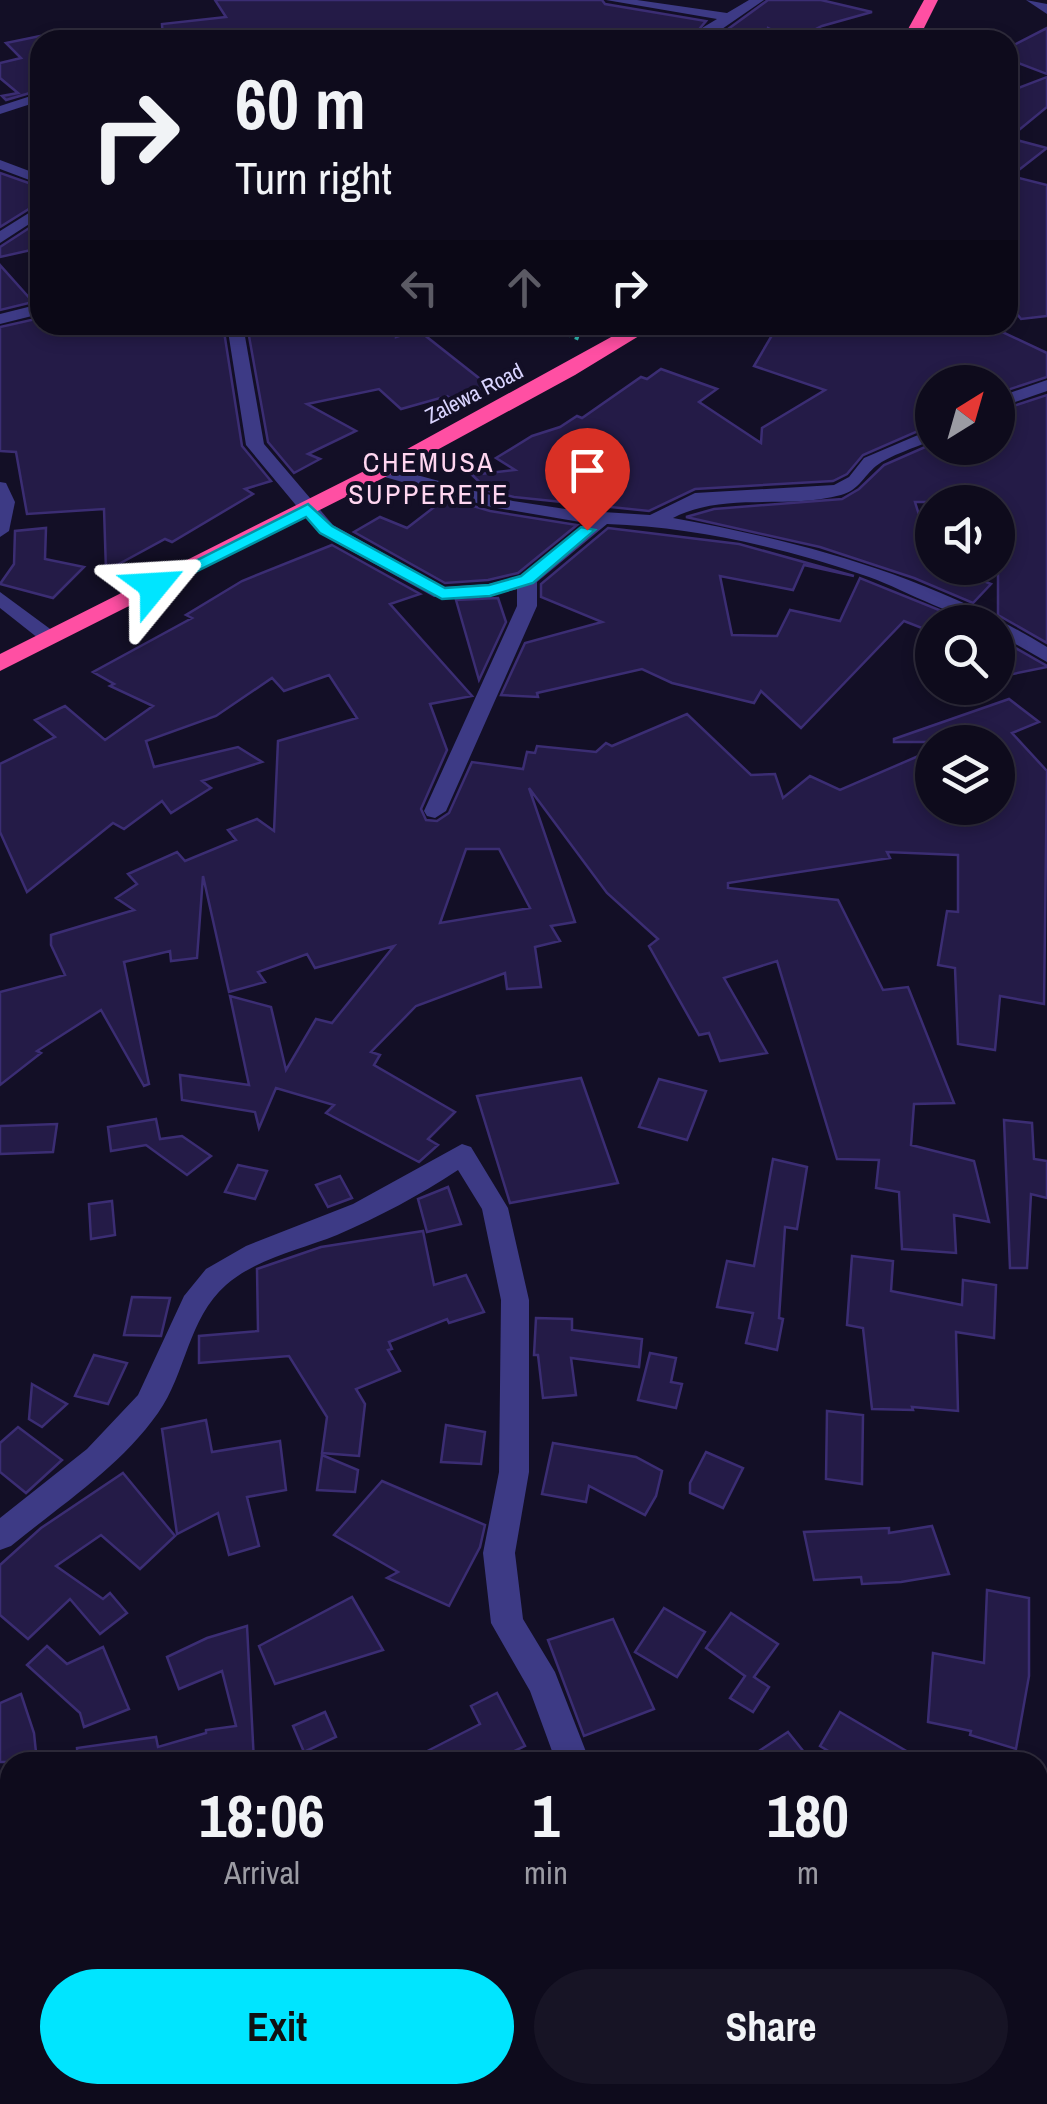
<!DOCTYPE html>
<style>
:root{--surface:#0e0b1c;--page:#171425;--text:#f1f3f6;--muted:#9b9ba3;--line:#2e2b3b;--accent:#00e5ff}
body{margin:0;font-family:"Archivo Narrow",sans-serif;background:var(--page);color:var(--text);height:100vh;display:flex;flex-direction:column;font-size:38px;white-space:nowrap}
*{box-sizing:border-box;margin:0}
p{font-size:32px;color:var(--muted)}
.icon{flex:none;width:55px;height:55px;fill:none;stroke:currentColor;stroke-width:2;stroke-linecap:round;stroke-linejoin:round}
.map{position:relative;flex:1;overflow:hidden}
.panel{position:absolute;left:0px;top:1752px;width:1048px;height:352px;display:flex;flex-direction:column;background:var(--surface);border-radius:30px 30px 0 0;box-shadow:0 5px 15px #0003,0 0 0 2px var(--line)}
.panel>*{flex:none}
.banner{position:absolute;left:30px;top:30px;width:988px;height:305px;border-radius:30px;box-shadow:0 5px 15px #0003,0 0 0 2px var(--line);background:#0e0b1c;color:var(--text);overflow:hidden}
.needle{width:65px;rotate:37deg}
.buttons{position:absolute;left:915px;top:365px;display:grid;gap:20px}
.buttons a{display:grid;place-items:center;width:100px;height:100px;border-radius:50%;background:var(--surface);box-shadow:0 5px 15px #0003,0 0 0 2px var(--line);font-size:50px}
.pin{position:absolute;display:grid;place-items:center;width:85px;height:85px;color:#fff;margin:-102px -42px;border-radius:50% 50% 50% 0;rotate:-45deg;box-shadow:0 0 10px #0007}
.pin .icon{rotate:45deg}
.me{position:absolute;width:110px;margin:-55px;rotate:63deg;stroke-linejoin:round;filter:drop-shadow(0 0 8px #0008)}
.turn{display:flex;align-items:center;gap:35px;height:210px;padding:0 40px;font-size:45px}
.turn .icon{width:130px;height:130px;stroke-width:2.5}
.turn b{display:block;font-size:70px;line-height:85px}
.lanes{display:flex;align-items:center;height:95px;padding:0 40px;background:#0003;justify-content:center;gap:50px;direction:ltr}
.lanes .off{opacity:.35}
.eta{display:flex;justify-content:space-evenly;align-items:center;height:170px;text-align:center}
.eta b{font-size:60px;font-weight:700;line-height:70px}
.action{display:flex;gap:20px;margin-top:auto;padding:20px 40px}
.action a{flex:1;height:115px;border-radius:60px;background:var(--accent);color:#111;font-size:40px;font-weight:700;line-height:115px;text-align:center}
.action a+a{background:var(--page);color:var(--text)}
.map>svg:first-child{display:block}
</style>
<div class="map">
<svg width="1047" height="2104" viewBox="0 0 1047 2104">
<rect width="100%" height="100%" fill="#130f26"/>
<g fill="#241b47" stroke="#3b2d73" stroke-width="2.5" fill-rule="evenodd">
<polygon points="215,0 602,0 605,4 706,21 690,40 330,40 328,34 292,40 163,40 162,24 226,17"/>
<polygon points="768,0 821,0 872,12 822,26 794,40 768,28 766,40 713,40"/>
<polygon points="1047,28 1047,74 1008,59 1008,48"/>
<polygon points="40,36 40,90 6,100 2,96 18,93 0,78 0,63 21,58 6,43"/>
<polygon points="1047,77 1047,107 1009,138 1047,148 1011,176 1047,185 1047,316 1021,319 1008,303 1008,92"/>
<polygon points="0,173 40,187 40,202 0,227"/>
<polygon points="40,221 40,248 0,257 0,247"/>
<polygon points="0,265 33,302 0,310"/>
<polygon points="40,318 40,325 223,325 242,446 271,481 245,489 253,494 172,542 165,539 106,571 104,509 27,514 16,452 0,451 0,327"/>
<polygon points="247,325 396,325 396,337 418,330 489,386 454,400 447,396 401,409 379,389 307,404 356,431 308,454 320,459 294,473 268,442"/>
<polygon points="778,325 920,325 922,335 996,329 1047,353 1047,377 998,393 998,382 932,382 932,425 863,455 847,474 833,481 695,489 649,511 514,497 489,491 472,475 515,470 496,458 532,436 560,427 577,416 582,418 641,377 647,379 661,369 717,389 699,402 761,443 762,428 825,390 754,366"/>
<polygon points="1047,395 1047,643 998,615 998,502 915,502 929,547 923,555 932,559 932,568 953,568 991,584 973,603 914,578 820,547 686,517 714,509 842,499 859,489 884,465 932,444 932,448 998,448 998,411"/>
<polygon points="446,498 490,511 577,525 518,573 488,580 445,583 354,532 380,517 407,528"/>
<polygon points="46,528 45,559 84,567 53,598 0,584 14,564 15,531"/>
<polygon points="608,528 739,544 854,576 804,565 793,590 720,576 732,635 777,636 790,610 840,621 860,578 959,618 955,622 932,622 932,632 904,621 801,728 761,691 754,703 672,683 642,669 537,693 538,697 501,695 525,643 602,622 541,597 541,584"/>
<path d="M332,545L420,594L390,604L472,696L430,704L447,750L421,809L426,820L437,821L449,813L472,762L523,769L527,752L535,753L537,746L596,752L606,743L612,746L687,714L751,775L775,774L783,798L810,776L840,790L923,754L932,763V808H998V742H894V739L1009,699L1039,722L1012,733L1047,771L1044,1004L1000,996L995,1050L958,1044L955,968L938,965L947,911L958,912V855L887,852L890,858L728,883V888L838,900L883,990L908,987L954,1103L914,1104L911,1145L974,1161L989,1222L954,1215L956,1253L902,1249L899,1192L876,1188L879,1160L837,1159L777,961L724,978L767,1053L720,1061L709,1033L699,1035L649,946L658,939L607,893L529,788L575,922L551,926L560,941L535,947L541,987L507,989L505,973L416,1006L371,1052L380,1055L374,1065L455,1112L428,1139L438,1145L419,1162L326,1113L334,1105L276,1088L259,1128L255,1112L182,1100L180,1075L249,1085L230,996L271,1007L286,1070L316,1019L332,1023L394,946L315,968L307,954L258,972L265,982L229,992L203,876L197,958L171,961L170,951L124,962L149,1084L144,1086L101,1010L37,1051L41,1053L0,1085V992L65,975L51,945V935L134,910L116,898L137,884L128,874L177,852L185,861L236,840L228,830L257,819L274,831L278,741L357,718L329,675L284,691L272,678L216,716L146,741L154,767L238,747L262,762L202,781L211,788L171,813L162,801L124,829L113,823L27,892L0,832V764L55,737L35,720L65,706L105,740L153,706L110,686L114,684L93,672L192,618L186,615L242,581ZM466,849H499L530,908L440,923Z"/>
<polygon points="498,598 506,622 479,680 456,600"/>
<polygon points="998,638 1047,666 1047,667 998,677"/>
<polygon points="581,1078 618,1183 510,1203 477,1096"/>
<polygon points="659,1079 706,1091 687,1140 639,1127"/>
<polygon points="156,1119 160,1139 182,1136 211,1156 187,1175 146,1145 111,1151 108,1127"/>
<polygon points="1004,1120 1032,1123 1034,1159 1047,1161 1047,1198 1031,1194 1027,1268 1010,1268"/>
<polygon points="57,1124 53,1152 0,1154 0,1126"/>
<polygon points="773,1159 807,1167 797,1229 785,1227 779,1318 783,1319 777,1350 746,1343 753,1313 717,1307 727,1261 754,1266"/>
<polygon points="238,1165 267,1171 255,1199 225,1192"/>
<polygon points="340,1176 352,1198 328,1207 316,1185"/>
<polygon points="448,1187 461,1224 427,1232 418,1199"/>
<polygon points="112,1201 115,1235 91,1239 89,1204"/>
<polygon points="423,1231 434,1285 466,1275 484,1312 449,1323 447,1319 389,1342 392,1349 388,1350 400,1371 356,1389 365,1404 359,1456 322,1453 327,1417 289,1356 199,1363 199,1336 258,1331 257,1269 321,1247"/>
<polygon points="852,1256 893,1261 891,1291 962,1305 963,1280 996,1285 994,1338 956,1332 958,1411 912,1407 913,1410 872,1409 863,1328 847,1325"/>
<polygon points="132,1297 170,1298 161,1336 124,1335"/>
<polygon points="536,1318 572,1319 572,1330 642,1339 639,1367 571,1358 576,1395 543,1398 538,1355 534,1355"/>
<polygon points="650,1353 676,1358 671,1382 682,1384 676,1408 638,1400"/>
<polygon points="94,1355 127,1363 108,1404 75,1396"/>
<polygon points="32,1384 67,1404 42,1427 29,1419"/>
<polygon points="827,1411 863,1415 862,1484 826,1479"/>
<polygon points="206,1420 212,1452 280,1441 286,1490 247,1497 259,1546 229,1555 218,1513 177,1534 162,1429"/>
<polygon points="446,1425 485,1432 481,1464 441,1462"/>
<polygon points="18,1427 62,1460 26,1493 0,1472 0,1443"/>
<polygon points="553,1443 636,1457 662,1471 656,1496 645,1515 589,1486 586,1502 542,1494"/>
<polygon points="706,1452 743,1468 723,1508 690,1493 690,1483"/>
<polygon points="322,1455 358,1470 355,1492 317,1490"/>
<polygon points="123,1473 175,1536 140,1569 101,1535 56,1566 103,1599 110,1593 127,1613 100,1634 70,1599 28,1639 0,1615 0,1565 41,1528"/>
<polygon points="382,1481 485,1525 480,1547 449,1606 387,1578 398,1572 334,1535"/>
<polygon points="932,1526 949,1574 901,1582 862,1584 861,1577 814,1580 804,1532 889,1528 889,1533"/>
<polygon points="987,1590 1029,1598 1029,1676 1016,1749 970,1735 971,1731 928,1722 933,1653 984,1663"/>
<polygon points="352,1597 383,1650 275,1684 259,1646"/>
<polygon points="664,1608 705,1632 677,1677 635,1652"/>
<polygon points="731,1613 778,1644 754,1677 769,1687 753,1712 730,1698 745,1676 706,1648"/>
<polygon points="613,1619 654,1709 584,1736 548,1640"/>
<polygon points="247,1626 254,1762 78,1762 77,1748 156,1737 158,1747 206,1733 206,1730 236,1726 222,1671 179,1689 167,1657 207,1638"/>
<polygon points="47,1646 67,1664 103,1647 129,1709 84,1727 80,1713 27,1665"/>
<polygon points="497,1693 525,1746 506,1755 510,1762 406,1762 480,1724 471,1706"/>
<polygon points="21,1694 34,1733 37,1762 0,1762 0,1703"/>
<polygon points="325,1712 336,1737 304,1752 293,1726"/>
<polygon points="840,1712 925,1762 847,1762 820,1746"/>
<polygon points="788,1732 812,1762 742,1762"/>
</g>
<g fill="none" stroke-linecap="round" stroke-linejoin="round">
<polyline stroke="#2fb8b0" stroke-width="4" stroke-dasharray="4 5" stroke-linecap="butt" points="541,325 580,339"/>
<g fill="#3d3a85" fill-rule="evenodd">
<polygon points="606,0 637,0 727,13 749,0 764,0 706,40 694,40 702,28 717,19"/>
<polygon points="1026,0 1047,4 1047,14"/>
<polygon points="40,93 40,101 0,114 0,106"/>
<polygon points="0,160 40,175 40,184 0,169"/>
<polygon points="40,206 40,217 0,243 0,231"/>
<polygon points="40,304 40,314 0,324 0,314"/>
<path d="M227,325H243L264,444L333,525L444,587L489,584L520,576L586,523L491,507L374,474V466L380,465L513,501L572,510L650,515L695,493L834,485L849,477L864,458L932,429V440C915,448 890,455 876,466C863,477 859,490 841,495C785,510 725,491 673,518C805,542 932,577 1047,647V662L998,634V622C958,622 908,591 869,577C785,548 696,527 607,524L537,582V606L446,811L435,818L427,816L424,811L517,606V589L490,596L434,597L319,533L246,445Z"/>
<polygon points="1047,380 1047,391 998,408 998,397"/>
<polygon points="0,482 6,483 15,502 9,531 0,537"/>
<polygon points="0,592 57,634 57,642 43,642 0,608"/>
<path d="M462,1144L471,1147L508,1208L529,1300V1472L515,1553L523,1619L555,1672L590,1762H556L530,1691L491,1623L483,1553L499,1472L501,1300L482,1209L458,1170C420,1195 379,1217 337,1235C300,1250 257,1258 226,1285C188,1318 186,1374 158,1413C120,1467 61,1505 11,1546L0,1550V1518L87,1449L138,1395L184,1296L206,1269L246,1246L353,1204Z"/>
</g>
<g fill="#ff4fa3" fill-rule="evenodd">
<polygon points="924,0 938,0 918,40 902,40"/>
<polygon points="633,325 657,325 575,375 415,462 0,671 0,654 400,453"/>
</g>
</g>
<polygon fill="#00e5ff" stroke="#0095a6" stroke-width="2.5" points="308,504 332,526 445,588 489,585 521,576 581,527 595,530 533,583 490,596 442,599 320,533 306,517 161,589 148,589 146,586"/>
<g text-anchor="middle" stroke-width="8" stroke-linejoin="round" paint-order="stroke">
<g font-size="22" fill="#d9d4ff" stroke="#130f26">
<text transform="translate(474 393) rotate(-27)" y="8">Zalewa Road</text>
</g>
<g font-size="28" letter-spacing="2.5" fill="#ffd6f0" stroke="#130f26">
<text x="429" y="472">CHEMUSA<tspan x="429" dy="32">SUPPERETE</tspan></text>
</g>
</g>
</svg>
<div class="buttons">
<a><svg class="needle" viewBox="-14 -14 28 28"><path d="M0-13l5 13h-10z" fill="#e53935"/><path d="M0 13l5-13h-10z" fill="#9b9ba3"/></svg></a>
<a><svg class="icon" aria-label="sound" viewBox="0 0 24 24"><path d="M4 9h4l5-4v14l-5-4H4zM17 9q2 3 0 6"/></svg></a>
<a><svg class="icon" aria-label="search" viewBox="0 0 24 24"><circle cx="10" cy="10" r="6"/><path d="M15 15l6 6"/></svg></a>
<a><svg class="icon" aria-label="layers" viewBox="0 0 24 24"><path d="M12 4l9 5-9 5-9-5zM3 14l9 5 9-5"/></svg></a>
</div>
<div class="pin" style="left:587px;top:530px;background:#d93025"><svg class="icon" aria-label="arrive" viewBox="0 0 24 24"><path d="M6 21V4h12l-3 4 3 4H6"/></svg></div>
<svg class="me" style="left:154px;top:586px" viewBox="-20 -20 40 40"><path d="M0-17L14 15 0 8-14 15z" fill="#00e5ff" stroke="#fff" stroke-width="4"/></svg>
<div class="banner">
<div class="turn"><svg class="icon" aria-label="right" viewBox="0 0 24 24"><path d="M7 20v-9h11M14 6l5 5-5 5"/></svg><div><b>60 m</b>Turn right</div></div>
<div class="lanes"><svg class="icon off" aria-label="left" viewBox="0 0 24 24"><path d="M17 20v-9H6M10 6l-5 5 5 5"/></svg><svg class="icon off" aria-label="ahead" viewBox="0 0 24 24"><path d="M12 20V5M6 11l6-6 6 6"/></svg><svg class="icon" aria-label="right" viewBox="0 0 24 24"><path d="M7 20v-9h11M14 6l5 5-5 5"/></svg></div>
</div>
<section class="panel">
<div class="eta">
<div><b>18:06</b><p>Arrival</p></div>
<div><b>1</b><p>min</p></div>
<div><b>180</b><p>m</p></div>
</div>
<div class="action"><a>Exit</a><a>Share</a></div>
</section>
</div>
